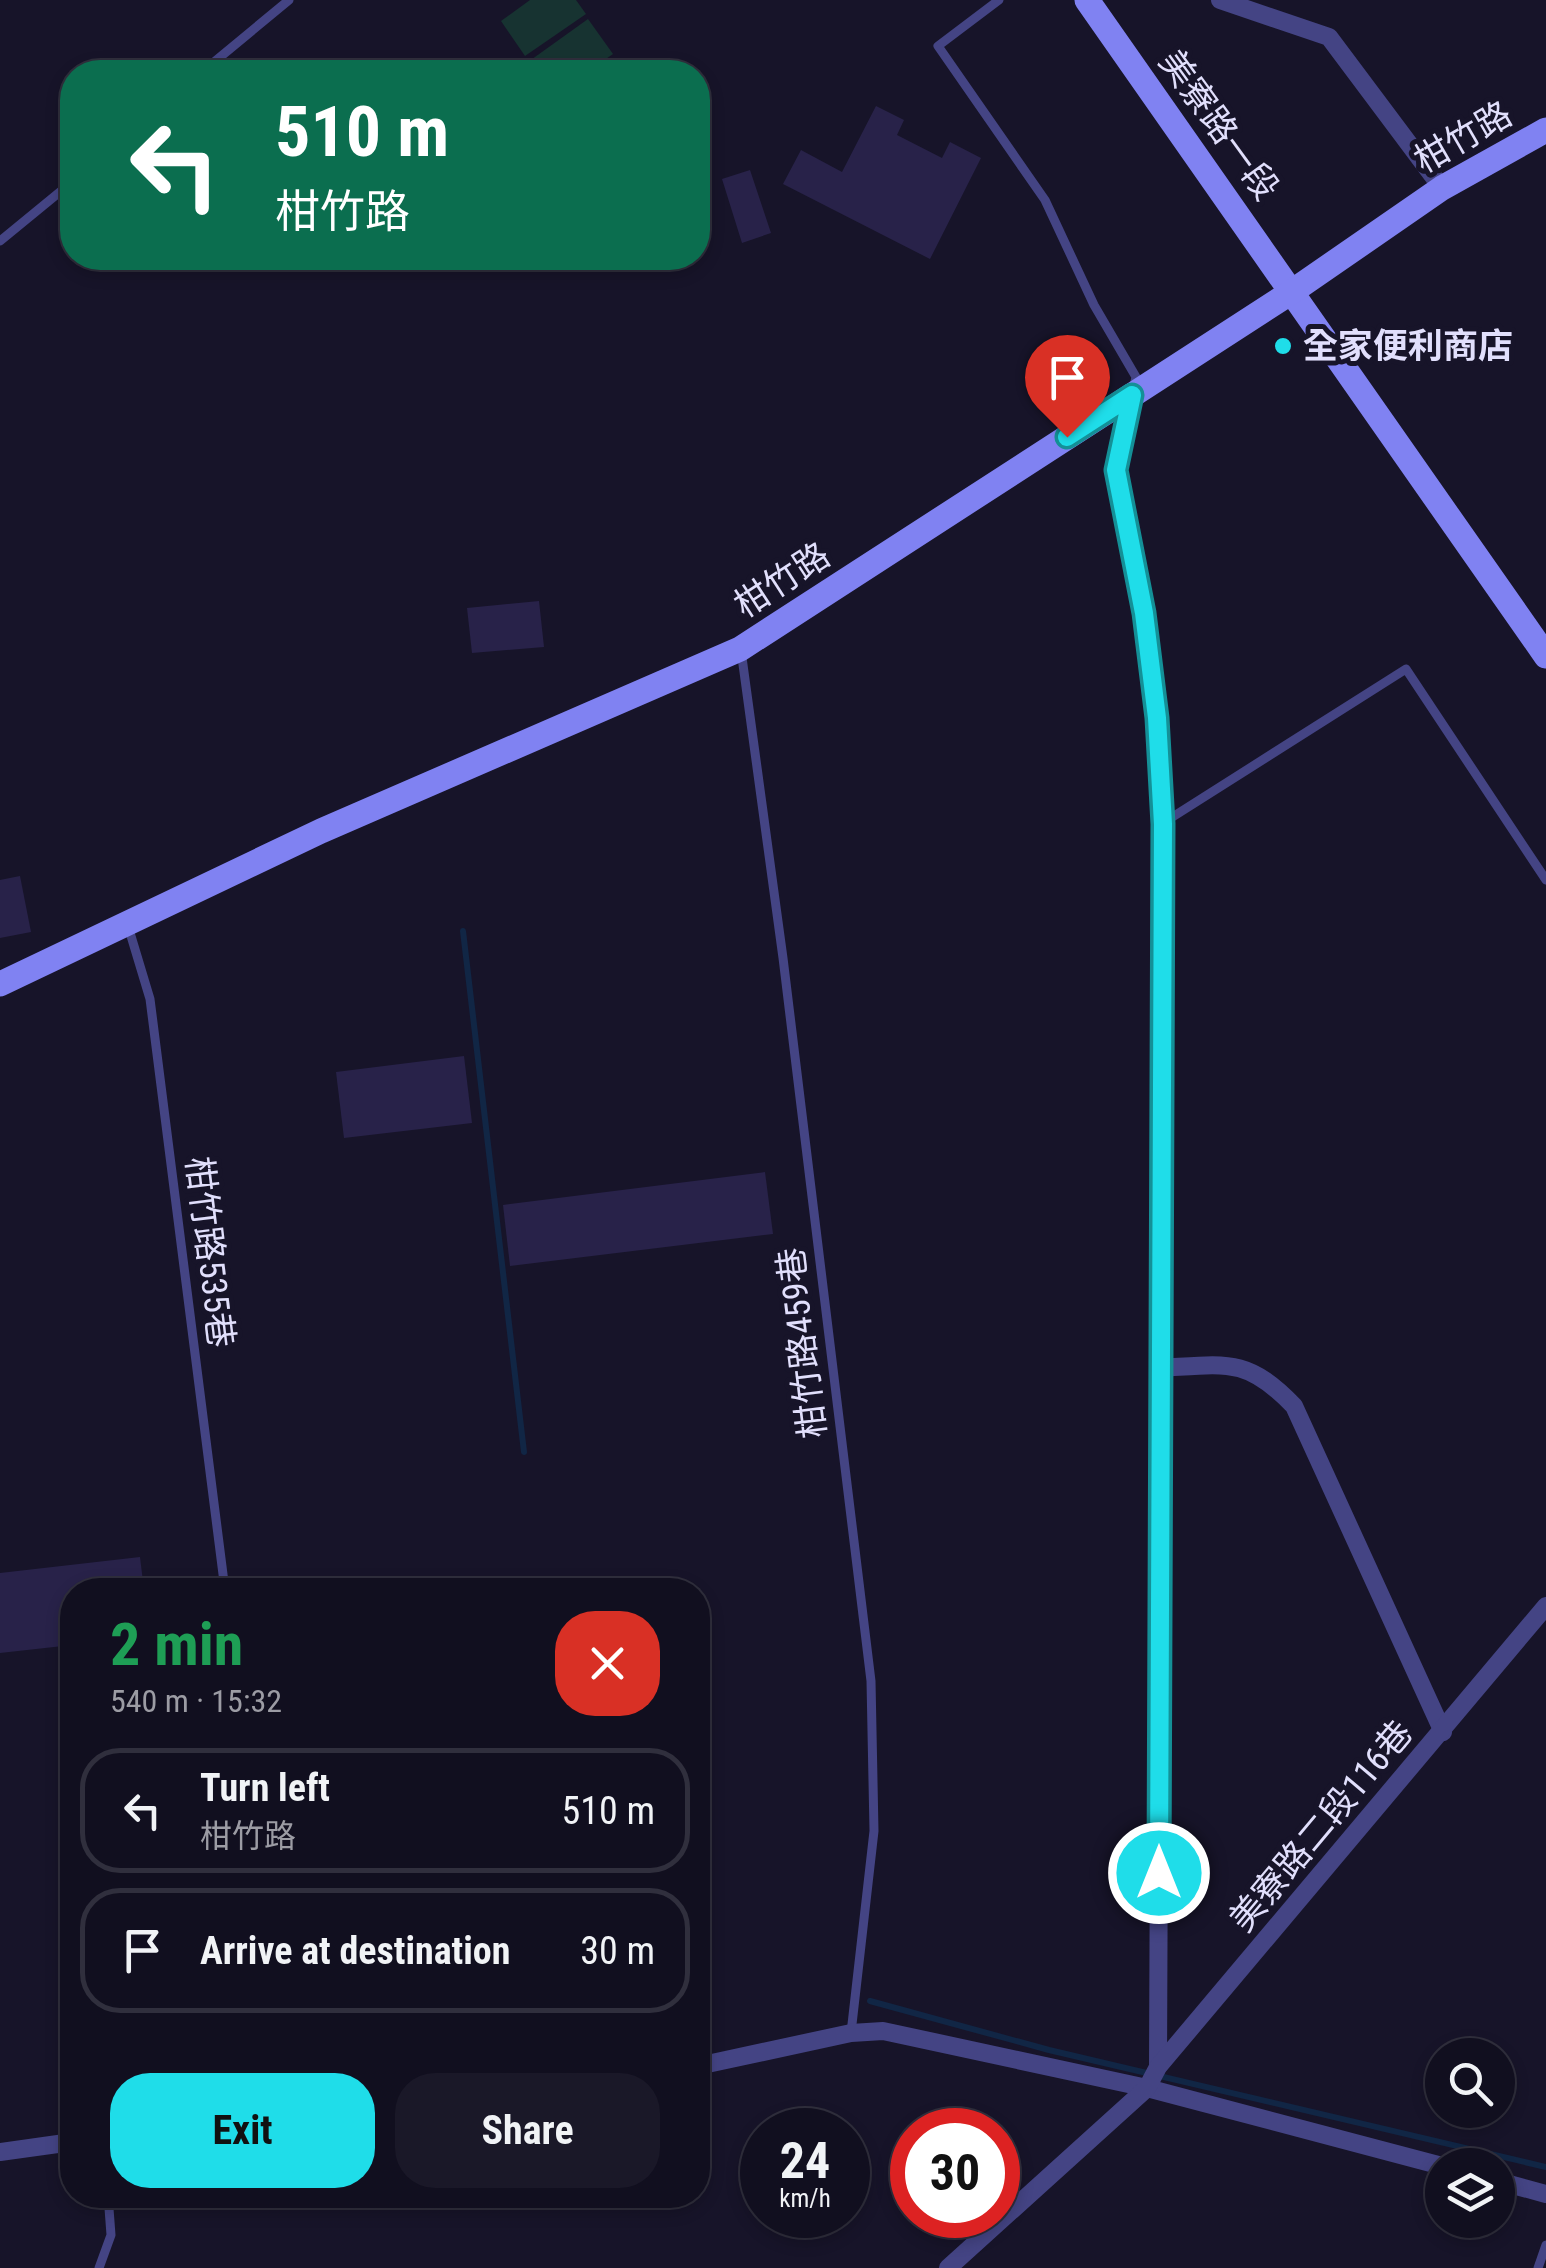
<!DOCTYPE html>
<meta charset="utf-8">
<style>
:root{--surface:#110f1f;--page:#1a1828;--text:#f1f3f6;--muted:#9c9ca4;--line:#302f3d;--accent:#1fdde9}
body{margin:0;font-family:"Roboto Condensed","Noto Sans TC",sans-serif;background:var(--page);color:var(--text);height:100vh;display:flex;flex-direction:column;font-size:38px;white-space:nowrap}
*{box-sizing:border-box;margin:0}
p{font-size:32px;color:var(--muted)}
.icon{flex:none;width:55px;height:55px;fill:none;stroke:currentColor;stroke-width:2;stroke-linecap:round;stroke-linejoin:round}
.map{position:relative;flex:1;overflow:hidden}
.side{position:absolute;left:60px;top:1578px;width:650px;height:630px;display:flex;flex-direction:column;background:var(--surface);border-radius:40px;box-shadow:0 5px 15px #0003,0 0 0 2px var(--line)}
.side>*{flex:none}
.top-card{position:absolute;left:60px;top:60px;width:650px;height:210px;border-radius:40px;box-shadow:0 5px 15px #0003,0 0 0 2px var(--line);background:#0b6e4f;color:#fff;overflow:hidden}
.controls{position:absolute;left:1425px;top:2038px;display:grid;gap:20px}
.controls a{display:grid;place-items:center;width:90px;height:90px;border-radius:50%;background:var(--surface);box-shadow:0 5px 15px #0003,0 0 0 2px var(--line);font-size:50px}
.speed{position:absolute;left:740px;top:2108px;display:flex;gap:20px;font-size:50px;font-weight:700;text-align:center}
.speed>*{display:grid;place-content:center;width:130px;height:130px;border-radius:50%;background:var(--surface);box-shadow:0 5px 15px #0003,0 0 0 2px var(--line);line-height:1}
.speed small{font-size:25px;font-weight:400}
.speed .limit{border:15px solid #d22;background:#fff;color:#111}
.pin{position:absolute;display:grid;place-items:center;width:85px;height:85px;color:#fff;margin:-102px -42px;border-radius:50% 50% 50% 0;rotate:-45deg;box-shadow:0 0 10px #0007}
.pin .icon{rotate:45deg}
.me{position:absolute;width:110px;margin:-55px;rotate:0deg;stroke-linejoin:round;filter:drop-shadow(0 0 8px #0008)}
.turn{display:flex;align-items:center;gap:35px;height:210px;padding:0 50px;font-size:45px}
.turn .icon{width:130px;height:130px;stroke-width:2.5}
.turn b{display:block;font-size:70px;line-height:85px}
.round{display:grid;place-items:center;flex:none;width:105px;height:105px;border-radius:40px;background:var(--page)}
.headline{display:flex;align-items:center;justify-content:space-between;height:170px;padding:0 50px}
h1{font-size:60px;font-weight:700;line-height:75px;color:#1e9e55}
.action{display:flex;gap:20px;margin-top:auto;padding:20px 50px}
.action a{flex:1;height:115px;border-radius:40px;background:var(--accent);color:#111;font-size:40px;font-weight:700;line-height:115px;text-align:center}
.action a+a{background:var(--page);color:var(--text)}
ul{padding:0;list-style:none}
li{display:flex;align-items:center;gap:30px;height:125px;margin:0 20px 15px;padding:0 30px;border:5px solid var(--line);border-radius:40px}
li div{flex:1}
li b{display:block;font-size:38px}
li em{font-style:normal}
.map>svg:first-child{display:block}
</style>
<div class="map">
<svg width="1546" height="2268" viewBox="0 0 1546 2268">
<rect width="100%" height="100%" fill="#171429"/>
<g fill="#173331">
<polygon points="530,0 576,0 586,14 525,56 501,21"/>
<polygon points="588,19 613,54 587,72 536,72 528,62"/>
</g>
<g fill="none" stroke-linecap="round" stroke-linejoin="round">
<g stroke="#112645" stroke-width="6">
<polyline points="463,931 524,1452"/>
<polyline points="870,2001 1049,2050 1546,2167"/>
</g>
</g>
<g fill="#282249">
<polygon points="876,106 904,120 897,135 942,158 950,142 981,158 930,259 783,184 801,150 842,172"/>
<polygon points="750,170 771,233 742,243 722,179"/>
<polygon points="539,601 544,647 472,653 467,608"/>
<polygon points="20,876 31,932 0,938 0,880"/>
<polygon points="464,1056 472,1123 344,1138 336,1072"/>
<polygon points="765,1172 773,1234 510,1266 503,1205"/>
<polygon points="140,1557 144,1590 72,1590 72,1645 0,1653 0,1573"/>
</g>
<g fill="none" stroke-linecap="round" stroke-linejoin="round">
<g stroke="#444484" stroke-width="9">
<polyline points="999,0 938,46 1045,200 1094,305 1136,377 1134,386"/>
<polyline points="202,72 289,0"/>
<polyline points="0,241 72,182"/>
<polyline points="741,650 783,958 871,1681 874,1831 851,2033"/>
<polyline points="1163,823 1406,669 1546,880"/>
<polyline points="128,926 150,999 225,1590"/>
<polyline points="99,2268 111,2235 108,2195"/>
<polyline points="1538,2268 1546,2245"/>
</g>
<g stroke="#444484" stroke-width="18">
<polyline points="1220,0 1329,37 1442,188"/>
<polyline points="1132,395 1116,470 1144,613 1157,718 1163,823 1158,2067"/>
<path d="M1162,1368C1226,1364 1247,1357 1294,1406L1443,1732"/>
<polyline points="698,2066 851,2033 883,2031 1147,2088 1442,2166"/>
<polyline points="0,2152 72,2142"/>
<polyline points="1498,2181 1546,2194"/>
<polyline points="948,2268 1147,2088 1158,2067 1546,1606"/>
</g>
<g stroke="#8082f2" stroke-width="25">
<polyline points="1087,0 1546,656"/>
<polyline points="0,984 321,831 740,649 1290,293 1442,188 1546,130"/>
</g>
</g>
<g fill="none" stroke-linecap="round" stroke-linejoin="round">
<defs>
<polyline id="route" points="1067,437 1132,395 1116,470 1144,613 1157,718 1163,824 1159,1873"/>
</defs>
<use href="#route" stroke="#149097" stroke-width="25"/>
<use href="#route" stroke="#1fdde9" stroke-width="18"/>
</g>
<circle fill="#1fdde9" stroke="#171429" stroke-width="4" cx="1283" cy="346" r="10"/>
<g text-anchor="middle" stroke-width="10" stroke-linejoin="round" paint-order="stroke">
<g font-size="35" fill="#e1dffc" stroke="#171429">
<text transform="translate(1219 125) rotate(54)" y="12">美寮路一段</text>
<text transform="translate(1463 137) rotate(-30)" y="12">柑竹路</text>
<text transform="translate(782 580) rotate(-33)" y="12">柑竹路</text>
<text transform="translate(210 1252) rotate(83)" y="12">柑竹路535巷</text>
<text transform="translate(802 1343) rotate(-97)" y="12">柑竹路459巷</text>
<text transform="translate(1321 1826) rotate(-50)" y="12">美寮路二段116巷</text>
</g>
<g font-size="35" font-weight="bold" fill="#e1dffc" stroke="#171429" text-anchor="start">
<text x="1303" y="358">全家便利商店</text>
</g>
</g>
</svg>
<div class="controls">
<a><svg class="icon" aria-label="search" viewBox="0 0 24 24"><circle cx="10" cy="10" r="6"/><path d="M15 15l6 6"/></svg></a>
<a><svg class="icon" aria-label="layers" viewBox="0 0 24 24"><path d="M12 4l9 5-9 5-9-5zM3 14l9 5 9-5"/></svg></a>
</div>
<div class="speed"><div>24<small>km/h</small></div><div class="limit">30</div></div>
<div class="pin" style="left:1067px;top:437px;background:#d93025"><svg class="icon" aria-label="arrive" viewBox="0 0 24 24"><path d="M6 21V4h12l-3 4 3 4H6"/></svg></div>
<svg class="me" style="left:1159px;top:1873px" viewBox="-20 -20 40 40"><circle r="17" fill="#1fdde9" stroke="#fff" stroke-width="3"/><path d="M0-11L8 9 0 5-8 9z" fill="#fff"/></svg>
<div class="top-card">
<div class="turn"><svg class="icon" aria-label="left" viewBox="0 0 24 24"><path d="M17 20v-9H6M10 6l-5 5 5 5"/></svg><div><b>510 m</b>柑竹路</div></div>
</div>
<section class="side">
<div class="headline"><div><h1>2 min</h1><p>540 m · 15:32</p></div><a class="round" style="background:#d93025;color:#fff"><svg class="icon" aria-label="close" viewBox="0 0 24 24"><path d="M6 6l12 12M18 6L6 18"/></svg></a></div>
<ul>
<li><svg class="icon" aria-label="left" viewBox="0 0 24 24"><path d="M17 20v-9H6M10 6l-5 5 5 5"/></svg><div><b>Turn left</b><p>柑竹路</p></div><em>510 m</em></li>
<li><svg class="icon" aria-label="arrive" viewBox="0 0 24 24"><path d="M6 21V4h12l-3 4 3 4H6"/></svg><div><b>Arrive at destination</b></div><em>30 m</em></li>
</ul>
<div class="action"><a>Exit</a><a>Share</a></div>
</section>
</div>
